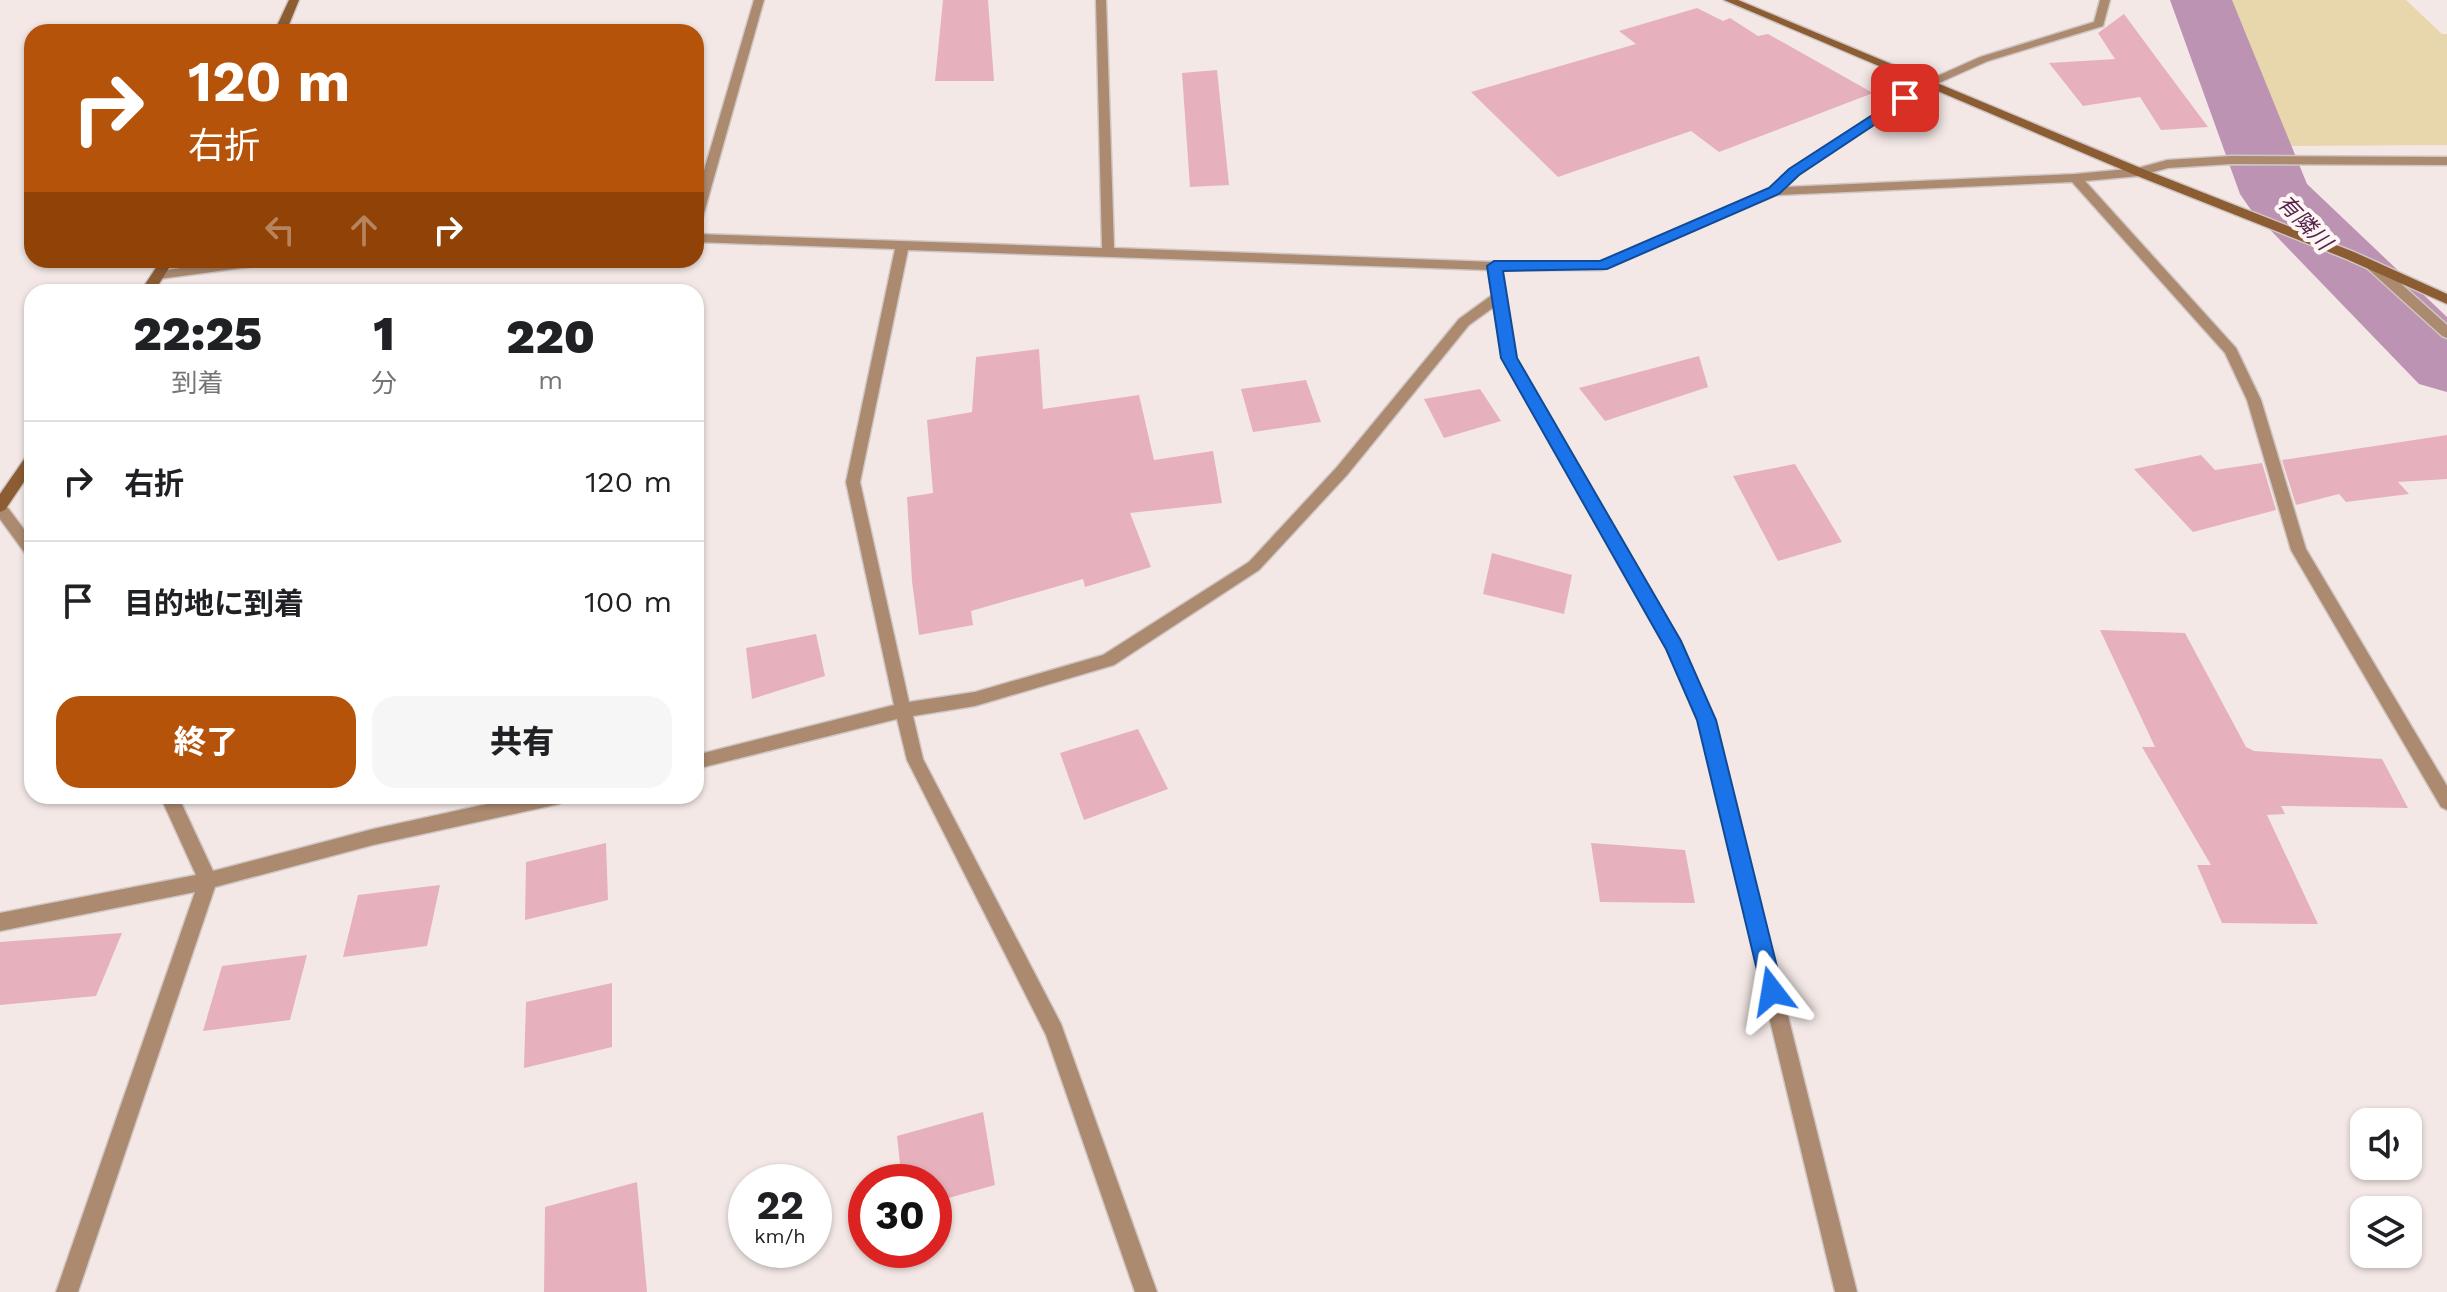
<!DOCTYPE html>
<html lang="ja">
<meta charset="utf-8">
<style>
:root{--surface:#fff;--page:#f6f6f6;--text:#202124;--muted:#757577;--line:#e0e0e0;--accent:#b45309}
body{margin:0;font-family:"Work Sans","Noto Sans JP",sans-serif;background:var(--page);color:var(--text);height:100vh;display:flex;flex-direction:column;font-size:30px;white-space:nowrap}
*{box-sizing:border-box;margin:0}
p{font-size:26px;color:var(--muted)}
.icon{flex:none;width:44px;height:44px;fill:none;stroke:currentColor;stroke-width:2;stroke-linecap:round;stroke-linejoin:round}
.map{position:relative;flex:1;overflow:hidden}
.panel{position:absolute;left:24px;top:284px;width:680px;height:520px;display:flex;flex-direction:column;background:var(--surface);border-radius:24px;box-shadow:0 2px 6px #0004}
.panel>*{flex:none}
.banner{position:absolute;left:24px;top:24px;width:680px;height:244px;border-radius:24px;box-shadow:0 2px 6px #0004;background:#b45309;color:#fff;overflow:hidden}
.fabs{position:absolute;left:2350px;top:1108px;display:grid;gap:16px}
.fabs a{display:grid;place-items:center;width:72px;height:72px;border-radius:16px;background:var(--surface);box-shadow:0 2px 6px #0004;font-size:40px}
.speed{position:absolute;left:728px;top:1164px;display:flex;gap:16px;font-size:40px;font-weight:700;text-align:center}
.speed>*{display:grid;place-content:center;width:104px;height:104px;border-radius:50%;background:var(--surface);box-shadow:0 2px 6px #0004;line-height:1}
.speed small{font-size:20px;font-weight:400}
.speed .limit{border:12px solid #d22;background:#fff;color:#111}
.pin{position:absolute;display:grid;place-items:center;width:68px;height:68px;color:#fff;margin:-34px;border-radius:16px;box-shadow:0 4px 12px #0006}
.me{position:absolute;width:88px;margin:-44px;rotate:346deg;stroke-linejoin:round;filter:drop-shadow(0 0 6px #0008)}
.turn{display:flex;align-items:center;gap:28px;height:168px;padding:0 32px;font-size:36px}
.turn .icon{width:104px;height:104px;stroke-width:2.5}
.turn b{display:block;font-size:56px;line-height:68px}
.lanes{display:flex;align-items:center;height:76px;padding:0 32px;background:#0003;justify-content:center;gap:40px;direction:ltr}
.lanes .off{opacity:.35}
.eta{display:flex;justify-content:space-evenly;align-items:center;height:136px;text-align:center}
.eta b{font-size:48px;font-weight:800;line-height:56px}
.cta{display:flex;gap:16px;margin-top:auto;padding:16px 32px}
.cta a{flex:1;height:92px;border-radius:24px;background:var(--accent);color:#fff;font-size:32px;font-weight:800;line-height:92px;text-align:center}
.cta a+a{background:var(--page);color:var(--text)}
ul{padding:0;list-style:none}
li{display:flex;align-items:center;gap:24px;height:120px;padding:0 32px;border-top:2px solid var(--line)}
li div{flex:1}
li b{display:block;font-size:30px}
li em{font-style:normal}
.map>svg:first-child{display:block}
</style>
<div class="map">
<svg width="2447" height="1292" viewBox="0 0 2447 1292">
<rect width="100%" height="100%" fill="#f3e8e5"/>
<polygon fill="#e8d6ac" points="2217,0 2406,0 2442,34 2447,34 2447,145 2280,146"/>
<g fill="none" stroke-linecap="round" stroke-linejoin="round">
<polygon fill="#bc93b2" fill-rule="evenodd" points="2170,0 2232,0 2307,184 2447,317 2447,392 2419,384 2251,210 2240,194"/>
</g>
<g fill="#e6b1bd">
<polygon points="943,0 988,0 994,81 935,81"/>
<polygon points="1697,8 1723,21 1730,18 1758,36 1768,34 1873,93 1719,152 1691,131 1558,177 1471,92 1636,44 1619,31"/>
<polygon points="2124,14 2161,64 2208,127 2161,130 2140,97 2083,106 2049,63 2115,59 2098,33"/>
<polygon points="1217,70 1229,185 1190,187 1182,73"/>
<polygon points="1039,349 1043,409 1139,395 1154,460 1213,451 1222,503 1130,513 1151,567 1085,587 1083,579 971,611 973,625 919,635 912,581 907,497 933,493 927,420 972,412 976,357"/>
<polygon points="1699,356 1708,387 1605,421 1579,388"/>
<polygon points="1306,380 1321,422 1253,432 1241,389"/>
<polygon points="1480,389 1501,421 1444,438 1424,399"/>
<polygon points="2447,435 2447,479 2398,482 2409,494 2346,502 2339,494 2296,505 2282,460"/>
<polygon points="2201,455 2215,470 2262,463 2276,510 2193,532 2134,469"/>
<polygon points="1795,464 1842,542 1778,561 1733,476"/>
<polygon points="1492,553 1572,575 1564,614 1483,594"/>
<polygon points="2100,630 2185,633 2246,747 2254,751 2382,759 2408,808 2281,806 2285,814 2267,815 2318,924 2222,923 2197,865 2211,865 2142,747 2155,747"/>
<polygon points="816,634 825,676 752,699 746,648"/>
<polygon points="1138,729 1168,789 1084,820 1060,753"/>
<polygon points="606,843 608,900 525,920 526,862"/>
<polygon points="1591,843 1685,850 1695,903 1600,902"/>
<polygon points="440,885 427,946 343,957 358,895"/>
<polygon points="122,933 96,996 0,1005 0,942"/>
<polygon points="307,955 290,1020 203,1031 222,966"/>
<polygon points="612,983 612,1047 524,1068 526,1002"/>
<polygon points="983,1112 995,1185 934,1202 934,1182 902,1182 897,1136"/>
<polygon points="637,1182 647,1292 544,1292 545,1207"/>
</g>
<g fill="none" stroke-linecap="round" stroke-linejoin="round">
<defs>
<g id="street">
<polygon points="754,0 764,0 702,220 696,224 696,198"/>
<path d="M1096,0H1106L1114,248L1494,262H1600L1770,188L1790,169L1924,82L1980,57L2094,22L2100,0H2110L2103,26L1988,61L1932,86L1798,175L1786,187L2075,174L2138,168L2167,160L2231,156L2447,157V165L2231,164L2168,168L2139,176L2085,181L2236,348L2261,400L2306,549L2447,786V810L2441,807L2291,550L2247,400L2225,353L2072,182L1776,195L1602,270H1501L1516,358L1680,641L1714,720L1857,1292H1835L1698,720L1667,648L1502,358L1494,307L1469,325L1347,475L1259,570L1114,665L975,706L913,716L923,759L1061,1024L1157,1292H1135L1046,1035L907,760L897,719L696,769V755L894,705L846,482L895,249L696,242V234L1102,248ZM908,250L1488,270L1492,295L1459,319L1337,467L1249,562L1103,655L975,692L909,702L860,482Z"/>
<polygon points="239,260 277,260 271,264 159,279 152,275 159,271"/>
<polygon points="2373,262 2378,263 2447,325 2447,338 2442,336 2368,269 2367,266"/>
<polygon points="0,502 5,504 32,540 32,558 27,556 0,519"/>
<polygon points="160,796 178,796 213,871 373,829 524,796 568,796 565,801 559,804 373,845 215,887 78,1292 56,1292 195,892 0,931 0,913 196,875"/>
</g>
<g id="secondary">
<polygon points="289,0 299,0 286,32 274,32"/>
<polygon points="1724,0 1738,0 2143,169 2354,252 2447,294 2447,304 2344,258 2135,175"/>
<polygon points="161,260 174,260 154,292 140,292"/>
<polygon points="32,454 32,470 5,510 0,512 0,494 27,455"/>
</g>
</defs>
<use href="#street" stroke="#d0c6c4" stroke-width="3"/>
<use href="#secondary" stroke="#d0c6c4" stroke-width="3"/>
<use href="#street" fill="#ac8a70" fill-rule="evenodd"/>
<use href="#secondary" fill="#8c5c33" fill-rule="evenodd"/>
</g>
<polygon fill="#1a73e8" stroke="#114b97" stroke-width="2" points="1905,94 1912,98 1910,101 1799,175 1779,194 1607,269 1503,271 1517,358 1681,641 1716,720 1783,991 1780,998 1772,1001 1765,998 1762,991 1697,720 1666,649 1501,358 1487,266 1494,261 1600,261 1769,188 1789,169"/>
<g text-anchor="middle" stroke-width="8" stroke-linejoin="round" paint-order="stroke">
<g font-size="22" font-style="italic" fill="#56234c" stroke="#fef6f4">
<text transform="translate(2305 222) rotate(46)" y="8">有隣川</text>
</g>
</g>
</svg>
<div class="fabs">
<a><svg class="icon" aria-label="sound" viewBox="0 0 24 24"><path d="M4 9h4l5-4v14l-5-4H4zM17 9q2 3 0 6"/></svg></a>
<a><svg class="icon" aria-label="layers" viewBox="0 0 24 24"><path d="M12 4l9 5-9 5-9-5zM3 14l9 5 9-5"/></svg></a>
</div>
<div class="speed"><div>22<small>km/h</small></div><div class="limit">30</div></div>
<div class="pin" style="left:1905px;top:98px;background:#d93025"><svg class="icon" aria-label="arrive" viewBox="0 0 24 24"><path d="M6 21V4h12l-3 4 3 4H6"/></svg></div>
<svg class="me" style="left:1772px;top:991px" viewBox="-20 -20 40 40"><path d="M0-17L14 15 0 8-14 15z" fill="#1a73e8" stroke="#fff" stroke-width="4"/></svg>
<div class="banner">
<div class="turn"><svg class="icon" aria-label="right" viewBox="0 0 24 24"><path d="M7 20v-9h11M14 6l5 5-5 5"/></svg><div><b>120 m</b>右折</div></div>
<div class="lanes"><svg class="icon off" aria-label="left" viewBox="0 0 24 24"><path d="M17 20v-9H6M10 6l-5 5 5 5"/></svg><svg class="icon off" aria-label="ahead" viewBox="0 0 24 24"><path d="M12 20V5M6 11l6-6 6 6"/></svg><svg class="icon" aria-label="right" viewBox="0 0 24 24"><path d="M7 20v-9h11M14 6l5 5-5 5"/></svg></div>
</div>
<section class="panel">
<div class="eta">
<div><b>22:25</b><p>到着</p></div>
<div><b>1</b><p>分</p></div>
<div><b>220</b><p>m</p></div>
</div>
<ul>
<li><svg class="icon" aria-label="right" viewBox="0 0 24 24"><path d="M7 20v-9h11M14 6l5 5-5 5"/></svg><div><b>右折</b></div><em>120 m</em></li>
<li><svg class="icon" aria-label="arrive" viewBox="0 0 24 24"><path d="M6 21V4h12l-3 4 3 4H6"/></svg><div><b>目的地に到着</b></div><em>100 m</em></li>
</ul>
<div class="cta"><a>終了</a><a>共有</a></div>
</section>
</div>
